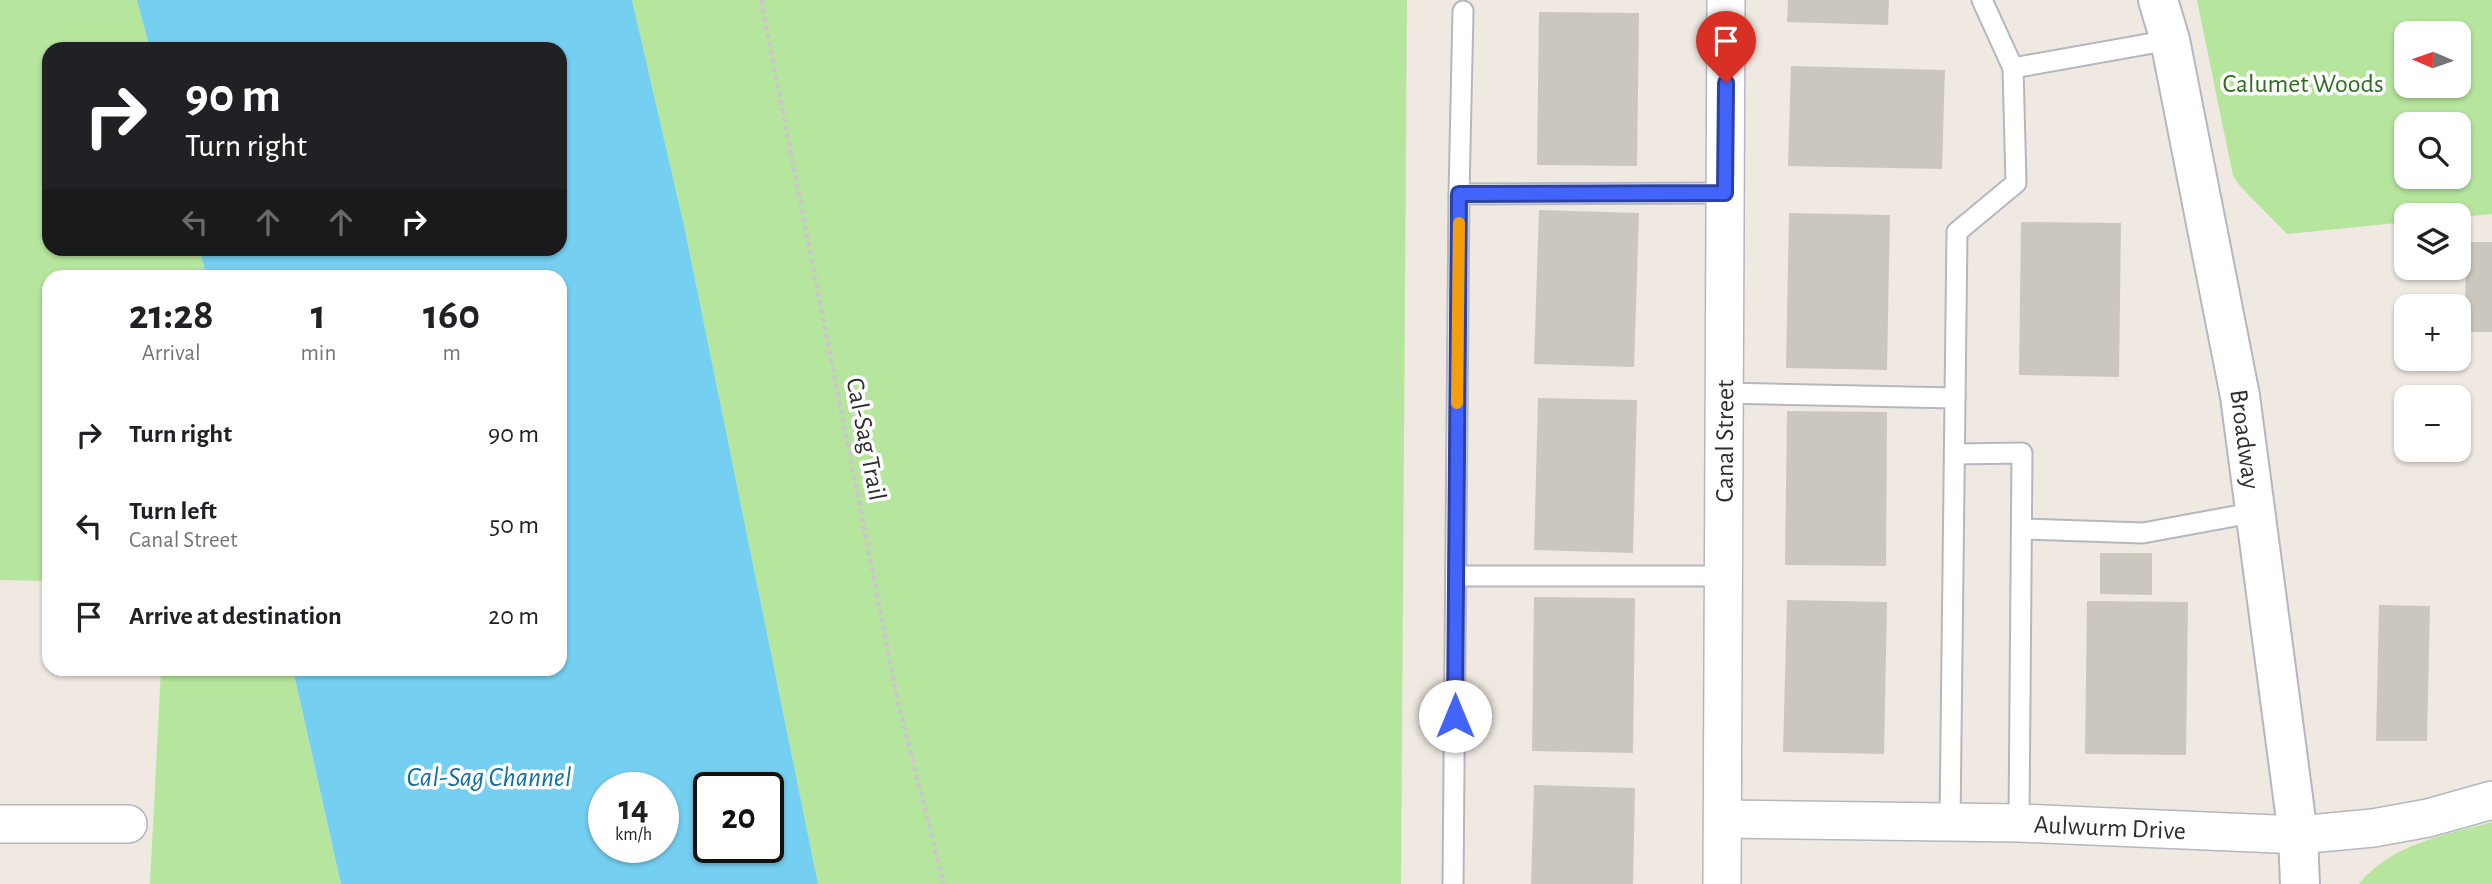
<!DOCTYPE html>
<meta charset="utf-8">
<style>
:root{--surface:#fff;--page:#f6f6f6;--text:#202124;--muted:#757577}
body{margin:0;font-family:"Alegreya Sans",sans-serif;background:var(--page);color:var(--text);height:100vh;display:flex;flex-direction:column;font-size:26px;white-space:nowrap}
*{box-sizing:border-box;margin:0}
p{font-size:23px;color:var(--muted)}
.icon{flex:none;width:38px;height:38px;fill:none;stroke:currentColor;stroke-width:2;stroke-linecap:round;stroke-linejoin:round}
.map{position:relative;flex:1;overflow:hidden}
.details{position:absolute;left:42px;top:270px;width:525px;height:406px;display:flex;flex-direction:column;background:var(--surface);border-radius:21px;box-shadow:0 2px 5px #0004}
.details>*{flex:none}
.hud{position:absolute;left:42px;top:42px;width:525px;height:214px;border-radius:21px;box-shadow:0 2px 5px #0004;background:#202124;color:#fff;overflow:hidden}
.needle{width:46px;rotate:272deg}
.tools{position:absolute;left:2394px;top:21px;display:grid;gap:14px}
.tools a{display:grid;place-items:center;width:77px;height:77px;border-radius:14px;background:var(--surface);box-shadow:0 2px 5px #0004;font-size:35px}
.speed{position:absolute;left:588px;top:772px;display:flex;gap:14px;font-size:35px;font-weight:700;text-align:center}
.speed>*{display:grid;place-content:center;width:91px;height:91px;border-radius:50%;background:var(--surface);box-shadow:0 2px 5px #0004;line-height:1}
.speed small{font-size:18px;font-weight:400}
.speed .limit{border:4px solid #111;border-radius:10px;background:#fff;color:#111}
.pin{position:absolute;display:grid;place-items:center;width:60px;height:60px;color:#fff;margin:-72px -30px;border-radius:50% 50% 50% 0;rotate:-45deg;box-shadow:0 0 7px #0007}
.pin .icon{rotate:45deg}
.me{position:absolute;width:77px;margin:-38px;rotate:0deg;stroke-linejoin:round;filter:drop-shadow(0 0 5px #0008)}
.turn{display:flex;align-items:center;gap:24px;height:147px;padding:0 28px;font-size:32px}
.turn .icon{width:91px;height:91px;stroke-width:2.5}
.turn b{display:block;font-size:49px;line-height:60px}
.lanes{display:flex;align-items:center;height:66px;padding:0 28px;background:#0003;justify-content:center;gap:35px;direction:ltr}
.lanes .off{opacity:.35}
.eta{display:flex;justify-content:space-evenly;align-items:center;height:119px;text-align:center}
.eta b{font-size:42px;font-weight:700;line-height:49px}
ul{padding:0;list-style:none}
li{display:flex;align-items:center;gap:21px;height:91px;padding:0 28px}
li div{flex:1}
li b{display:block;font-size:26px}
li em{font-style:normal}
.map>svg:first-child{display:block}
</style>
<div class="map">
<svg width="2492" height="884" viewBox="0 0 2492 884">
<rect width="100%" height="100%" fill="#efe9e1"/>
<g fill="#b6e59e" fill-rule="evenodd">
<polygon points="0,0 137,0 150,49 49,49 49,248 200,249 206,276 49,276 49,581 0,580"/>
<polygon points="632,0 1407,0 1401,884 818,884 685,230"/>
<path d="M2197,0H2492V214L2459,217L2406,215V222L2287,234L2240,186L2233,176ZM2459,33V86H2406V33ZM2406,124H2459V177H2406Z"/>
<polygon points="161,669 293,669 341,884 150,884"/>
<path d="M2492,822V884H2359C2391,844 2445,835 2492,822Z"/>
</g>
<path fill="#75cff0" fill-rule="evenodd" d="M137,0H632L685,230L818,884H341L293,669L560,668V276H206L200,249L560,248V49H150ZM604,788H663V847H604ZM709,788H768V847H709Z"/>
<g fill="#cbc7bf">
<polygon points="1788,0 1889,0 1888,25 1787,22"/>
<polygon points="1539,12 1639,13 1637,166 1537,165"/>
<polygon points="1791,66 1945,70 1942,169 1788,166"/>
<polygon points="1539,210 1639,213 1634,367 1534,364"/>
<polygon points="1789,213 1890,215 1887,370 1786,368"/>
<polygon points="2021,222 2121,223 2119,377 2019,375"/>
<polygon points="2466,242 2492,242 2492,332 2465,332"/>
<polygon points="1538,398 1637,400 1633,553 1534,550"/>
<polygon points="1787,411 1887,412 1886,566 1785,565"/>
<polygon points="2100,553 2152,553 2152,595 2100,594"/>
<polygon points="1534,597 1635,598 1633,753 1532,751"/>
<polygon points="1787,600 1887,602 1884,754 1783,752"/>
<polygon points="2087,601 2188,602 2186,755 2085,754"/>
<polygon points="2379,605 2430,606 2427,741 2376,741"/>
<polygon points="1534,785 1635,788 1633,884 1531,884"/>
</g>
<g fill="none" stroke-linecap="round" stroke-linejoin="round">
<defs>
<g id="service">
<polyline points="1982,0 2013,68"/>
<polyline points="1459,194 1725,193"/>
<polyline points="1725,393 1955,398"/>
<polyline points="1955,454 2022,453 2019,823"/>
<polyline points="2022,529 2143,533 2257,512"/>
<polyline points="1456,576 1724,576"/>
<polyline points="1950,822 1957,232 2016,183 2013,68 2170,40"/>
<polyline points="1453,884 1459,194 1463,11"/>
</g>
<g id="minor">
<path id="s1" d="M1723,819L2019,823L2298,835L2373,828L2428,818L2492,800"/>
<polyline points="0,824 128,824"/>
<path id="s2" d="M1722,884L1726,0"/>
</g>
<g id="tertiary">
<path id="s3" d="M2158,0L2170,40L2240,396L2298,835L2300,884"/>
</g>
</defs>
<use href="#service" stroke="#b4b7c1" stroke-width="23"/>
<use href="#minor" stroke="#b4b7c1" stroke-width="40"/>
<use href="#tertiary" stroke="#b4b7c1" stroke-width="42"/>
<polyline stroke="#c9c9c9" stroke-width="4.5" stroke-dasharray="5 3.5" stroke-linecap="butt" points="761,0 898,702 944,884"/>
<use href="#service" stroke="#fff" stroke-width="19"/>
<use href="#minor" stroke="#fff" stroke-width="37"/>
<use href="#tertiary" stroke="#fff" stroke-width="38"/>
</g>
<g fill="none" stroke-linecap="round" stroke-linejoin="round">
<defs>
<polyline id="route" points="1455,716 1459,194 1725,193 1726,83"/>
</defs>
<use href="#route" stroke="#2b41a3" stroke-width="18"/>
<use href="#route" stroke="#4264fb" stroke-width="12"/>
<polyline stroke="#f59e0b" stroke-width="12" points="1457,403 1459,223"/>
</g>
<g text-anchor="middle" stroke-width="7" stroke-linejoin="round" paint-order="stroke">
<g font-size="26" fill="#2c6e1b" stroke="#fff">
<text x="2303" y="92">Calumet Woods</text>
</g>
<g font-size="26" fill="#2e2e2e" stroke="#fff">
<text transform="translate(867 439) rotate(79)" y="9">Cal-Sag Trail</text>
<text dy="9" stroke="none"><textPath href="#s3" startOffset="448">Broadway</textPath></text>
<text dy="9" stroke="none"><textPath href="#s2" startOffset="443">Canal Street</textPath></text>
<text dy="9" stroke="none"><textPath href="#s1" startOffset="387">Aulwurm Drive</textPath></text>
</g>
<g font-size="28" font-style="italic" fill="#0d6fa3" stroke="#fff">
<text x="489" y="786">Cal-Sag Channel</text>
</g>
</g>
</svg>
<div class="tools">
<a><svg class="needle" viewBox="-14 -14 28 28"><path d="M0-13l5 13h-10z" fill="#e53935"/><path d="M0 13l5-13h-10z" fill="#757577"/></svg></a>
<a><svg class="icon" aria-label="search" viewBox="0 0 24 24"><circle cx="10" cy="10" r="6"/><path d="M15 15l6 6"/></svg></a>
<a><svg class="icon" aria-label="layers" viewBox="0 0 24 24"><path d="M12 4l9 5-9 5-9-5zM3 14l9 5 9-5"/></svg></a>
<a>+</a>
<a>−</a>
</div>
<div class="speed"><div>14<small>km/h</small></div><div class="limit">20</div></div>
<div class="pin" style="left:1726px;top:83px;background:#d93025"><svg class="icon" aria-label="arrive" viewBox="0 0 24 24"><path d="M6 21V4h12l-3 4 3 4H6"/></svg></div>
<svg class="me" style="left:1455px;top:716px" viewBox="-20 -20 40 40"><circle r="19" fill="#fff"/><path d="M0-13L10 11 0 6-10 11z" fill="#4264fb"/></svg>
<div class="hud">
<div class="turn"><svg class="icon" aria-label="right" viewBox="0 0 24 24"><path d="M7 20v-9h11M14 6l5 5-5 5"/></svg><div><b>90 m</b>Turn right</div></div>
<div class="lanes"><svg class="icon off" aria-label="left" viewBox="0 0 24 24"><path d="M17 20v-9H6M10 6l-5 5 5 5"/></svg><svg class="icon off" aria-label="ahead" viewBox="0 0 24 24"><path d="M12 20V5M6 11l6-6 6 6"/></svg><svg class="icon off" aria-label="ahead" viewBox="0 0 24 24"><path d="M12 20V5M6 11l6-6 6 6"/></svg><svg class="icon" aria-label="right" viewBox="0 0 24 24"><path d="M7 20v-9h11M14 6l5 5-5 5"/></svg></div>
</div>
<section class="details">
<div class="eta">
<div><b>21:28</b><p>Arrival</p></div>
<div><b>1</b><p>min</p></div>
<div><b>160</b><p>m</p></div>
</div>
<ul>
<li><svg class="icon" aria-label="right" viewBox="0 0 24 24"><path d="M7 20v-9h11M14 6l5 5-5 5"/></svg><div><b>Turn right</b></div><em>90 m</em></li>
<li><svg class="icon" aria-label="left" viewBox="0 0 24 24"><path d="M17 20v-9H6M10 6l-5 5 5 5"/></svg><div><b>Turn left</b><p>Canal Street</p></div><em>50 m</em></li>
<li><svg class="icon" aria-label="arrive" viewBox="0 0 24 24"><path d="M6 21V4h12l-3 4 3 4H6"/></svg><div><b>Arrive at destination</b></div><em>20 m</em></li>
</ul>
</section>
</div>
